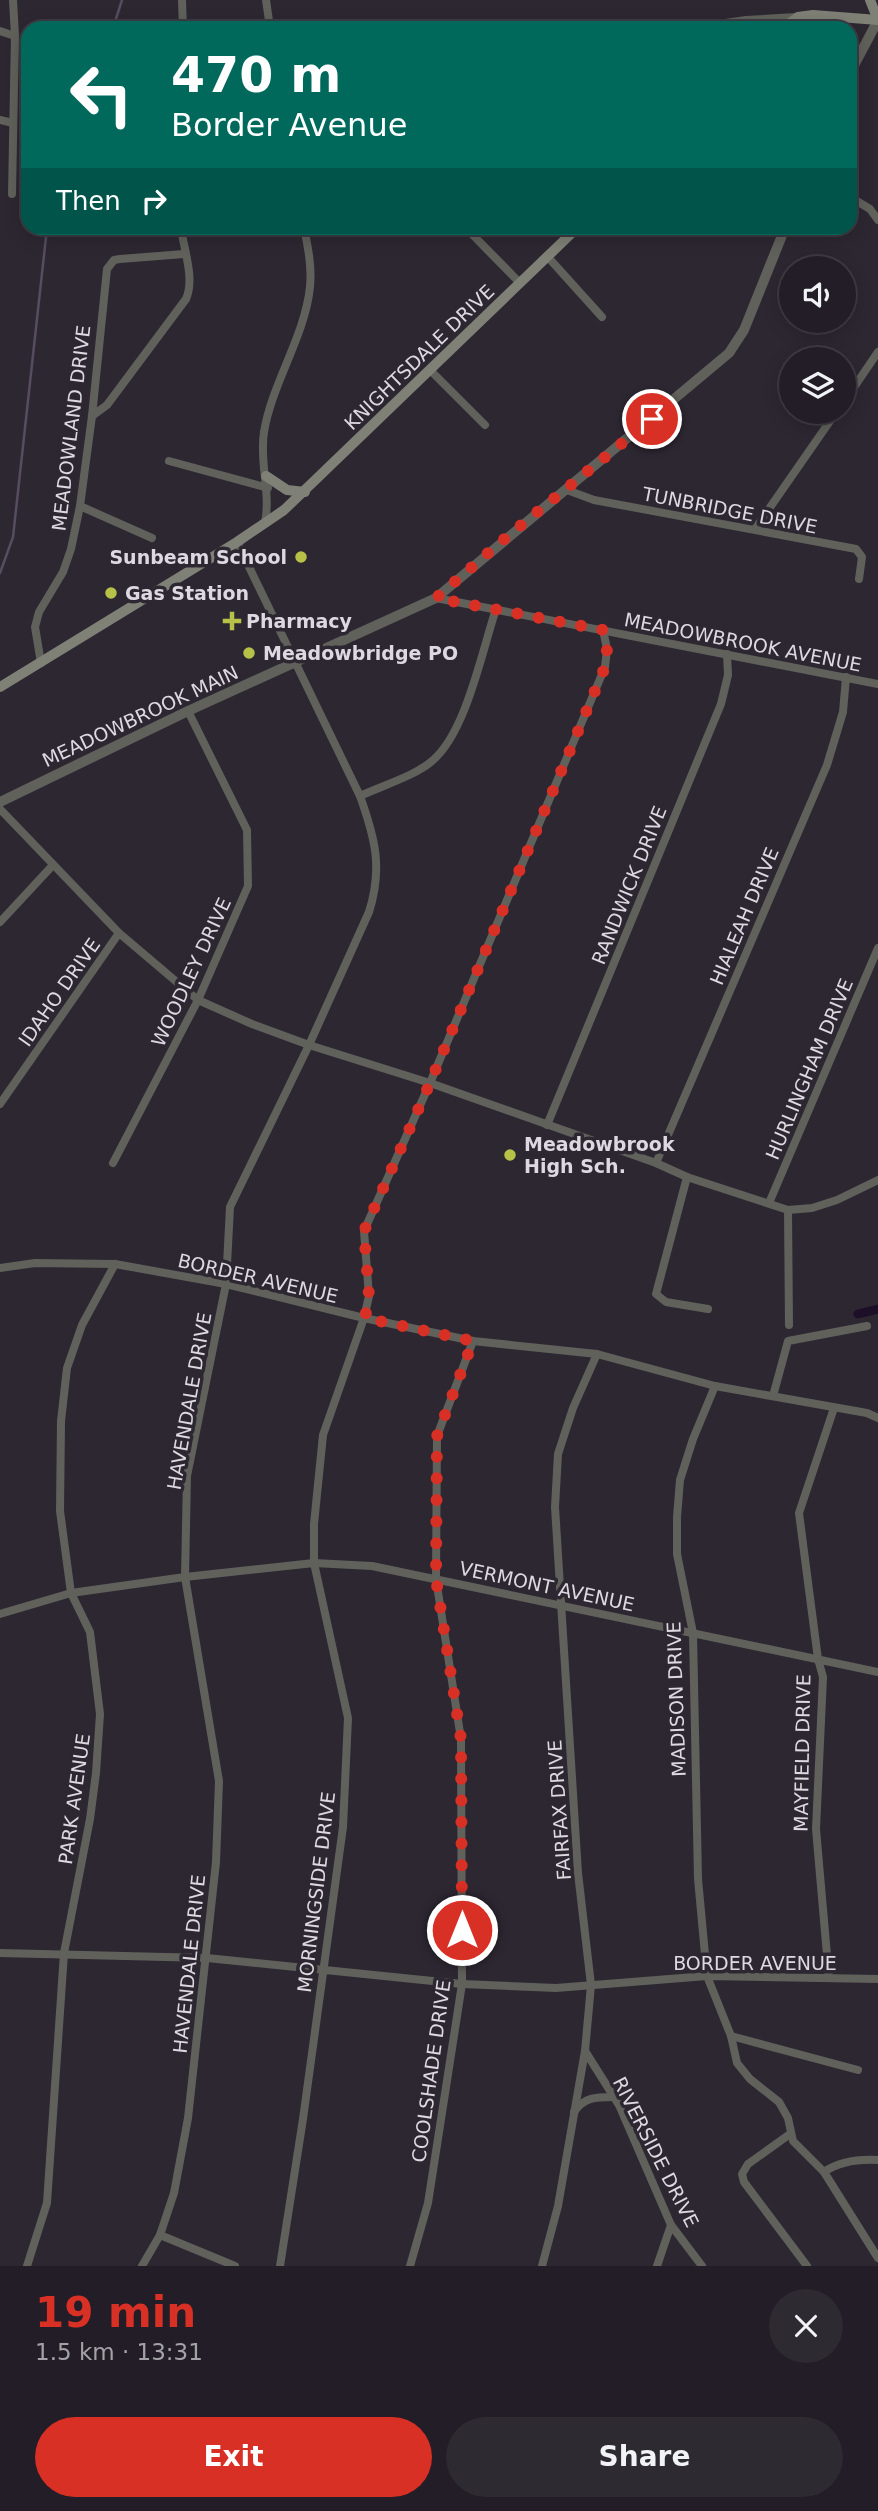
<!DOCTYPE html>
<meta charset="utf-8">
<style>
:root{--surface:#221d26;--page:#2e2a32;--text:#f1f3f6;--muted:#a2a2a7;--line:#3f3b43;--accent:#d93025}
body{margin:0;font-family:"DejaVu Sans",sans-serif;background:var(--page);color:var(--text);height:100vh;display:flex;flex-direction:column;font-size:26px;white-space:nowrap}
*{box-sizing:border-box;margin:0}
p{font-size:23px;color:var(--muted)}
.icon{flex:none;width:38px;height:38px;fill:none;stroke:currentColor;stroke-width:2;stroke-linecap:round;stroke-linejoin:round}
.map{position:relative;height:2266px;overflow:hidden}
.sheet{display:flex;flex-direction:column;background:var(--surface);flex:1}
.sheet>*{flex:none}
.banner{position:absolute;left:21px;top:21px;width:836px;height:214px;border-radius:21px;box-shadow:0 4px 18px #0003,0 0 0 2px var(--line);background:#00695c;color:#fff;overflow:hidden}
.fabs{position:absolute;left:779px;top:256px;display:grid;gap:14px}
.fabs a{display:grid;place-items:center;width:77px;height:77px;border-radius:50%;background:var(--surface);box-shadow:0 4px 18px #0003,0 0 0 2px var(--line);font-size:35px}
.pin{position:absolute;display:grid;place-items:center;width:60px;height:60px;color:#fff;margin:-30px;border:4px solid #fff;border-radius:50%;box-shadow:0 2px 7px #0007}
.me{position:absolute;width:77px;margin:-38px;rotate:0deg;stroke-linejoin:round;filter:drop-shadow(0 0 5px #0008)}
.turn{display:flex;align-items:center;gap:24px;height:147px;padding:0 35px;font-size:32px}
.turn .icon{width:91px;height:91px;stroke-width:2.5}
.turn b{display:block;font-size:49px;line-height:60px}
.then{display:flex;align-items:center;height:66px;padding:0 35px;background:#0003;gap:14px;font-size:26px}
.round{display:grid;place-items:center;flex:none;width:74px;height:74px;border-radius:37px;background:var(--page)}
.summary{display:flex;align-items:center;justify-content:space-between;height:119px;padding:0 35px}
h1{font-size:42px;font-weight:700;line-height:52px;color:var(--accent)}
.cta{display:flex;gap:14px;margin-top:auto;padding:14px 35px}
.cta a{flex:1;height:80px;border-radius:42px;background:var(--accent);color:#fff;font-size:28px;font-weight:700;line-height:80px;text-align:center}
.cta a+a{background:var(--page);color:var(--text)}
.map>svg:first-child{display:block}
</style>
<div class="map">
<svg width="878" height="2266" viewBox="0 0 878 2266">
<rect width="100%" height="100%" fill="#2d2732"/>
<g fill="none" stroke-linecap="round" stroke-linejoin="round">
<g stroke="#574c60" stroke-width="2.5">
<polyline points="113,28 122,0"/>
<polyline points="0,573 13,537 47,228"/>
</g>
<polyline stroke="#1d0f28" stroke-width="9" points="858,1314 878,1309"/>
<g stroke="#60615b" stroke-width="8">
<polyline points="182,0 183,28"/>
<polyline points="266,0 270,28"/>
<polyline points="691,28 746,20 796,17"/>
<polyline points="0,31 15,36"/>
<polyline points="0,120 13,123"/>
<polyline points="12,194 15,36 13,0"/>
<polyline points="850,197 870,209 878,220"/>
<polyline points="466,228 519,282"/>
<polyline points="547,256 602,317"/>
<polyline points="430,370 485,425"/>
<polyline points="844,402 878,352"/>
<path d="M92,416L107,405L186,299C195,279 184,250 181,228"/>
<polyline points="169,461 268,488"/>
<polyline points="567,490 594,500 856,549 862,557 859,579"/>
<polyline points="80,506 152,538"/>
<path d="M265,523C271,492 259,462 264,432C272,383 305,336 310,287C312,267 308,247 304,228"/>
<polyline points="755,529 837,411"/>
<polyline points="436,598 878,684"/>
<polyline points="41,663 35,627 39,612 63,572 71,549 80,506 92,416 107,269 114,260 120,259 184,254"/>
<path d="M360,796C381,786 415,776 432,761C466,733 482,651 496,609"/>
<polyline points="0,809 119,933 198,1000 252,1024 309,1045 430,1083 656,1163 687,1177 788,1210 812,1208 837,1200 878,1180"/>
<polyline points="0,922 53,865"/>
<polyline points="0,1104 119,933"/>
<polyline points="547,1125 721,704 728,675 727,654"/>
<polyline points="113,1163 198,1000 248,886 247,830 188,711"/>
<polyline points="656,1163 827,765 843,712 846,677"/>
<polyline points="687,1177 656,1294 666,1302 708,1309"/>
<polyline points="769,1203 878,948"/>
<polyline points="788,1210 789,1325"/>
<polyline points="0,1268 35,1263 115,1264 226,1284 364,1318 473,1341 597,1354 715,1386 867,1413 878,1418"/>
<polyline points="715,1386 693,1439 680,1480 677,1517 677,1554 693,1633 698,1879 707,1976 731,2036 737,2063 750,2079 779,2102 788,2118 793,2141 824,2172 878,2258"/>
<polyline points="773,1396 788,1341 867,1326"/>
<polyline points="0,1614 71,1593 185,1577 314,1563 372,1566 878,1672"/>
<polyline points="0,1953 207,1958 462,1984 556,1988 707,1976 878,1979"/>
<polyline points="829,1978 816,1829 823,1677 818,1659 799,1513 834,1408"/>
<polyline points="731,2036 858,2070"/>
<polyline points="585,2051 619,2105 671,2225 702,2266"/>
<path d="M574,2112C584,2097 596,2097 613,2097"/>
<polyline points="790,2134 748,2164 742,2174 744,2182 807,2266"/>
<path d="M824,2172C840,2161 859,2159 878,2160"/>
<polyline points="160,2235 235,2266"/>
<polyline points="27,2266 47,2203 64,1953 90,1819 96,1773 100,1714 90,1632 71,1593 60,1511 61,1421 67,1368 82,1325 115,1264"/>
<path d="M142,2266L160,2235L174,2193L188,2118L216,1862L219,1781L185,1577L187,1476L226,1284L230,1207L309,1045L369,912C383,868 375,838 360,796L237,542"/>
<polyline points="280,2266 303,2119 343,1827 348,1718 314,1563 314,1524 323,1435 364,1318 369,1296 364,1231 430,1083 605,667 607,649 603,630"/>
<polyline points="410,2266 428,2203 462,1984 461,1739 436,1579 437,1436 473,1341"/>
<polyline points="542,2266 558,2206 585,2051 591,1985 578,1873 555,1507 558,1454 573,1408 597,1354"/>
<polyline points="657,2266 671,2225"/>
</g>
<g stroke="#60615b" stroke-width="10">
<polyline points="850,73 878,20"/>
<polyline points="0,802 188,711 436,598 729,353 744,330 785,228"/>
</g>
<g stroke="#7f8176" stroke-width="10">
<polyline points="870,0 878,20"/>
<polyline points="783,28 798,17 813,15 878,20"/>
<polyline points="266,476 287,490 305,492"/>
<polyline points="0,687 237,542 284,510 577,228"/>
</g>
</g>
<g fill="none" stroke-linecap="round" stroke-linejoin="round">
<polyline stroke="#d93025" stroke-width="12" stroke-dasharray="0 21.6" points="462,1930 461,1739 436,1579 437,1436 473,1341 365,1318 369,1296 364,1231 430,1083 605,667 607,649 603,630 436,598 509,535 652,419"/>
</g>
<g fill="#b7c147" stroke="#2d2732" stroke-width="2.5">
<circle cx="301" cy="557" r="7"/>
<circle cx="111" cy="593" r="7"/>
<path d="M228.5 610.5h7v7h7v7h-7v7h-7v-7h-7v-7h7z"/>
<circle cx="249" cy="653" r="7"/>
<circle cx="510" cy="1155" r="7"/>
</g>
<g text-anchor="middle" stroke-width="7" stroke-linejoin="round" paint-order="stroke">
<g font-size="19" fill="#ddd9e1" stroke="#2d2732">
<text transform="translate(419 357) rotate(-44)" y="7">KNIGHTSDALE DRIVE</text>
<text transform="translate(71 428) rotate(-83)" y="7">MEADOWLAND DRIVE</text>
<text transform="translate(730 510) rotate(11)" y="7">TUNBRIDGE DRIVE</text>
<text transform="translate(743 642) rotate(11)" y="7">MEADOWBROOK AVENUE</text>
<text transform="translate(140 716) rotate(-25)" y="7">MEADOWBROOK MAIN</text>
<text transform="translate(629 885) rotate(-68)" y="7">RANDWICK DRIVE</text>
<text transform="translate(744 916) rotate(-67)" y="7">HIALEAH DRIVE</text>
<text transform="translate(191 972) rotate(-65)" y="7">WOODLEY DRIVE</text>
<text transform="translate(59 992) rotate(-55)" y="7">IDAHO DRIVE</text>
<text transform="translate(809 1069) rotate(-67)" y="7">HURLINGHAM DRIVE</text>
<text transform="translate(258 1278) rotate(13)" y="7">BORDER AVENUE</text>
<text transform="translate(189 1401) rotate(-80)" y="7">HAVENDALE DRIVE</text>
<text transform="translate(547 1586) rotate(12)" y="7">VERMONT AVENUE</text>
<text transform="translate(676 1699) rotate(-92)" y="7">MADISON DRIVE</text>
<text transform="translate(802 1753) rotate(-89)" y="7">MAYFIELD DRIVE</text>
<text transform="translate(74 1799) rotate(-82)" y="7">PARK AVENUE</text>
<text transform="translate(559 1810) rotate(-94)" y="7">FAIRFAX DRIVE</text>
<text transform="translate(316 1892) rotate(-83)" y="7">MORNINGSIDE DRIVE</text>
<text x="755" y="1970">BORDER AVENUE</text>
<text transform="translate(189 1964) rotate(-84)" y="7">HAVENDALE DRIVE</text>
<text transform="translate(431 2071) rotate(-82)" y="7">COOLSHADE DRIVE</text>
<text transform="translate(656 2152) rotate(63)" y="7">RIVERSIDE DRIVE</text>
</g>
<g font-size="19" font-weight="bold" fill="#ddd9e1" stroke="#2d2732" text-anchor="start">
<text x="287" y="564" text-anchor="end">Sunbeam School</text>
<text x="125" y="600">Gas Station</text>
<text x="246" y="628">Pharmacy</text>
<text x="263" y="660">Meadowbridge PO</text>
<text x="524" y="1151">Meadowbrook<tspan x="524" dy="22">High Sch.</tspan></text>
</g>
</g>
</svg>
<div class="fabs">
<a><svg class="icon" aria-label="sound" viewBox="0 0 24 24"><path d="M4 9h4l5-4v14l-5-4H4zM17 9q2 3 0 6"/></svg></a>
<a><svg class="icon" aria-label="layers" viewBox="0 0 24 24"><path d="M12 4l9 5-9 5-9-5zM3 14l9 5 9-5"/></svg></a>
</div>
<div class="pin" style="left:652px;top:419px;background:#d93025"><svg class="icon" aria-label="arrive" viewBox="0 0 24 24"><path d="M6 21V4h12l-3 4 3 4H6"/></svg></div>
<svg class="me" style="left:462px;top:1930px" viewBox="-20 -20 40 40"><circle r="17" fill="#d93025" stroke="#fff" stroke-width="3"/><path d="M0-11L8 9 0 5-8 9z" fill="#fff"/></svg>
<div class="banner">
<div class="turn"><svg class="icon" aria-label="left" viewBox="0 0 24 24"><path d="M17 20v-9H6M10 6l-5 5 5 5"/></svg><div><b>470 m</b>Border Avenue</div></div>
<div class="then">Then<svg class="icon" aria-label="right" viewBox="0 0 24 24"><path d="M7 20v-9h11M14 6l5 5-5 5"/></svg></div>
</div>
</div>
<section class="sheet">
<div class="summary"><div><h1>19 min</h1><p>1.5 km · 13:31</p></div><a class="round"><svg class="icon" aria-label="close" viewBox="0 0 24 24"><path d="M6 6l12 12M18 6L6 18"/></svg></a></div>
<div class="cta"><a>Exit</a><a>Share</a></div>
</section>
